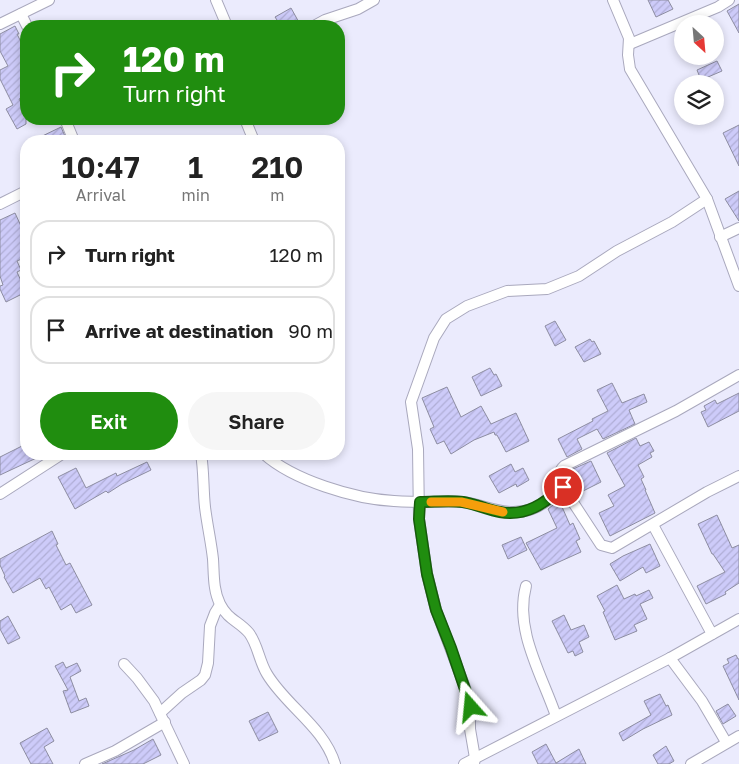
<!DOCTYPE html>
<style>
:root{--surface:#fff;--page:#f6f6f6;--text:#222;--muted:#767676;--line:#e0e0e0;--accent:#208d0f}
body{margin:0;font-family:"Golos Text",sans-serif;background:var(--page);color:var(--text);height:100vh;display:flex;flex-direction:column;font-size:19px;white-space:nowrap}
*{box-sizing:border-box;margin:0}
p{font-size:16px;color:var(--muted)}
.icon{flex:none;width:28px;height:28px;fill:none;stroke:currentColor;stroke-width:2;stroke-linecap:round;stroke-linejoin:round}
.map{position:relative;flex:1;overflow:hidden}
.details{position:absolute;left:20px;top:135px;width:325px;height:325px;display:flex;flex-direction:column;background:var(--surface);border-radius:20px;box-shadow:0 2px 8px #0003}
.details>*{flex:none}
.top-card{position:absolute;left:20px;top:20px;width:325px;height:105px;border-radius:20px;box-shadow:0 2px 8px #0003;background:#208d0f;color:#fff;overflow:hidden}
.needle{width:32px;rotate:154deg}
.buttons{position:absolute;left:674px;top:15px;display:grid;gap:10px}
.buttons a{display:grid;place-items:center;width:50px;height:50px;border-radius:50%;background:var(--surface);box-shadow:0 2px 8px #0003;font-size:25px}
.pin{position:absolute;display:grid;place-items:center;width:42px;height:42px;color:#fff;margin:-21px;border:2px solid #fff;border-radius:50%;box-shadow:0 1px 5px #0007}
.me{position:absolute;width:55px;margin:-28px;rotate:342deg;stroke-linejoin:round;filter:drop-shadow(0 0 4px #0008)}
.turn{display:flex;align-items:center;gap:18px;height:105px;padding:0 20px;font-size:22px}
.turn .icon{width:65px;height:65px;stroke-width:2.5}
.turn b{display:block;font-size:35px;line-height:42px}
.eta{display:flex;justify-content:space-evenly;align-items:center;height:85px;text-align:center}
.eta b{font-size:30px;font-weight:600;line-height:35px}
.action{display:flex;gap:10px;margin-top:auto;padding:10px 20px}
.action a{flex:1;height:58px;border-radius:30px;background:var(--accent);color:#fff;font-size:20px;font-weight:600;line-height:58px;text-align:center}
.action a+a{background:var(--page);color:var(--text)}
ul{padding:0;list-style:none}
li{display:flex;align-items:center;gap:15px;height:68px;margin:0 10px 8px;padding:0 10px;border:2px solid var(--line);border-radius:20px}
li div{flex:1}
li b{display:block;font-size:19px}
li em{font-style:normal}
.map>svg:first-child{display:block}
</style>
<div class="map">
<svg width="739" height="764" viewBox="0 0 739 764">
<defs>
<pattern id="building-hatch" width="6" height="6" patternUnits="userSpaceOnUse" patternTransform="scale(1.25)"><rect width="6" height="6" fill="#cdcbf9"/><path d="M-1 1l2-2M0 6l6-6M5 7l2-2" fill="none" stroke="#b0aed6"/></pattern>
</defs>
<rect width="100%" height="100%" fill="#ebebfd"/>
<g fill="url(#building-hatch)" stroke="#8d8da1">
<polygon points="648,0 668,0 673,9 656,17"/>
<polygon points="739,4 739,33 727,11"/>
<polygon points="291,8 301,26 281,26 275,17"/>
<polygon points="15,26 19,34 17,34 26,52 26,95 19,99 26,112 26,124 17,129 6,109 13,105 0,79 0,70 8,66 0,51 0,34"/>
<polygon points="717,61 722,71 701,80 697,70"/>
<polygon points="739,125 739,166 723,133"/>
<polygon points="61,127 67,141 32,141"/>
<polygon points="739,191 739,221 725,199"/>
<polygon points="15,213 26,237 26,257 17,261 21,270 17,272 26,292 6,302 0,289 0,286 3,285 0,276 0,220"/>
<polygon points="555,321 566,340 555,346 545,326"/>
<polygon points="590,339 592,342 594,341 601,354 584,362 575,347"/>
<polygon points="490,368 494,375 496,374 502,386 481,396 472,377"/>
<polygon points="612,383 622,403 644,394 647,402 629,410 635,424 603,439 597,429 577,439 582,449 567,457 558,439 593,421 592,419 608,411 597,390"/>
<polygon points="447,387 461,417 481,406 491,424 516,413 529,441 506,452 497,435 495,435 494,432 474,440 451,454 444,441 437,444 430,429 434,427 422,398"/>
<polygon points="739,393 739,411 708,427 701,412 706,410 704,406 715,400 717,404"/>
<polygon points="636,438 640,446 649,442 654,451 650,453 652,457 638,465 644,477 641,479 646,490 645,490 655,513 610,536 599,513 614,506 608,495 625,486 607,453"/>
<polygon points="26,444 26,454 45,454 0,475 0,457"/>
<polygon points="591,461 601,482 583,491 573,469"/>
<polygon points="147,462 151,470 122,484 108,493 106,491 75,509 58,477 76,468 86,488 116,473 117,476"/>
<polygon points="511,464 515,472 523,468 529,480 517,487 516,484 499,493 489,476"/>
<polygon points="559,500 570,525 573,523 580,539 576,541 581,552 541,570 526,543 557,528 548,509"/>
<polygon points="717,515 732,548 739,545 739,583 725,592 726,594 706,604 697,586 725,572 713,554 712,554 698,524"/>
<polygon points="52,531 58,544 56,545 66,565 70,563 92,605 76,613 71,604 61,610 49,587 46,589 40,578 13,593 4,577 5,576 0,565 0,559"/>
<polygon points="521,537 527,550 508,559 502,545"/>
<polygon points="650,544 660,566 646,573 643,567 620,581 610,564 623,556"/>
<polygon points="617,585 624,599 635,594 636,596 649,590 653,598 640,604 647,619 634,625 637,631 615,640 603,612 605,611 597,596"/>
<polygon points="564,615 571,630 584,625 589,637 579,642 583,652 575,656 573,651 568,653 552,621"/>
<polygon points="8,616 20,638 8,644 0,629 0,621"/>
<polygon points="736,655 738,659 739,659 739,700 723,666 729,663 727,659"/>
<polygon points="63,662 66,668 77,663 81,671 70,677 79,701 86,698 89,706 71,713 63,691 68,690 55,666"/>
<polygon points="660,694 666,706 668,705 672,715 643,729 623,741 619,733 651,715 644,701"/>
<polygon points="728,704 736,716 723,724 716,711"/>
<polygon points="268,712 278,732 259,741 249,721"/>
<polygon points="47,728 54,741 44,747 53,764 31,764 20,743"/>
<polygon points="153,739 161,755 143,764 102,764 134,750"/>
<polygon points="546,744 556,763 579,749 586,764 538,764 532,752"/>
<polygon points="666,746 674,761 669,764 658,764 653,755"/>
</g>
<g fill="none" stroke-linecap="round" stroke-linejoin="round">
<defs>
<g id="street">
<polyline points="216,0 227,26"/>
<polyline points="613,0 629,38 628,55 630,69 707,199 739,286"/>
<polyline points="21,14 27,26"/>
<polyline points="0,24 49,0"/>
<polyline points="314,26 325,20 358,9 374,0"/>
<polyline points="630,44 718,7 729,0"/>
<polyline points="65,119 74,141"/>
<polyline points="245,119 254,141"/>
<polyline points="0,204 26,191"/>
<polyline points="720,237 739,228"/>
<path d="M201,454C204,471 203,489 205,507C207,524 211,541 213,559C214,574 213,590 220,604C228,620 239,621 249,633C258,645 259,661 267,674C286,706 324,727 335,764"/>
<path d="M264,454C293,480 354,499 394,501C408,502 422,502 435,502C444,502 454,501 462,502C487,505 506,518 532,509C544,505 554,495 563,487C560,479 557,472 564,466L676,411L739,375"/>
<polyline points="563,487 601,545 612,548 707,492 739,476"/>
<polyline points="0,494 62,454"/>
<polyline points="653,525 712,634"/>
<path d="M526,586C514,630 542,675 556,716"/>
<polyline points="670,658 702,701 726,742"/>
<polyline points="124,664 137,678 154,701 184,764"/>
<polyline points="160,713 182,693 201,680 205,675 208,663 210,626 215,613 220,605"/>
<polyline points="85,764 115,751 165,722"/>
<polyline points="464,764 670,658 739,619"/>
<polyline points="474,764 475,758 470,729 470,701 436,610 427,574 419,519 418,449 411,402 434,338 446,319 467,306 507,291 547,289 579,276 617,251 672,222 707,199"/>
<polyline points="691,764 739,736"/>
</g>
</defs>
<use href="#street" stroke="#a9a8bd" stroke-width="12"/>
<use href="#street" stroke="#fff" stroke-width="10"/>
</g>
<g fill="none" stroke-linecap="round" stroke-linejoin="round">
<defs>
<path id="route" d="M471,707L451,648L436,610L427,574L419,519L420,502C434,502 449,500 463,502C476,504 488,510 500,512C526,517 545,503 563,487"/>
</defs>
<use href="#route" stroke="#155c0a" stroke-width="12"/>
<use href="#route" stroke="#208d0f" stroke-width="9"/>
<polyline stroke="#f59e0b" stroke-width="9" points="431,502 461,502 503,512"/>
</g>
</svg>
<div class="buttons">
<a><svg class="needle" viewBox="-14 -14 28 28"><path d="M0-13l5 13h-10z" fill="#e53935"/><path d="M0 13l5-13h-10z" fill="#767676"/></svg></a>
<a><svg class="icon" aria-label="layers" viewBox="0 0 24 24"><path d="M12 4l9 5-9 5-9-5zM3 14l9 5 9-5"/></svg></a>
</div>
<div class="pin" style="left:563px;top:487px;background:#d93025"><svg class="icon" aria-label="arrive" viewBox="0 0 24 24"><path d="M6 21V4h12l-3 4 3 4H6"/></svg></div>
<svg class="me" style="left:471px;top:707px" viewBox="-20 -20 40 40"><path d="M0-17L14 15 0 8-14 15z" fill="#208d0f" stroke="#fff" stroke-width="4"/></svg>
<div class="top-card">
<div class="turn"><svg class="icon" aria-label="right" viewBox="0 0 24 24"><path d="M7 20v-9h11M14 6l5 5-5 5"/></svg><div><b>120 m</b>Turn right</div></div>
</div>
<section class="details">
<div class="eta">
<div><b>10:47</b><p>Arrival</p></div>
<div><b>1</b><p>min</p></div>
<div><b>210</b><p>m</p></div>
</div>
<ul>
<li><svg class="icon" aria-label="right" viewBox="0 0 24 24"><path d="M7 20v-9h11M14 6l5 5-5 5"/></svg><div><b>Turn right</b></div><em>120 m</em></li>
<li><svg class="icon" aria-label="arrive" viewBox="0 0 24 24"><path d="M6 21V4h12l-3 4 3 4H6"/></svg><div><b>Arrive at destination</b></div><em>90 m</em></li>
</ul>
<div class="action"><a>Exit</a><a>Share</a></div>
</section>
</div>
